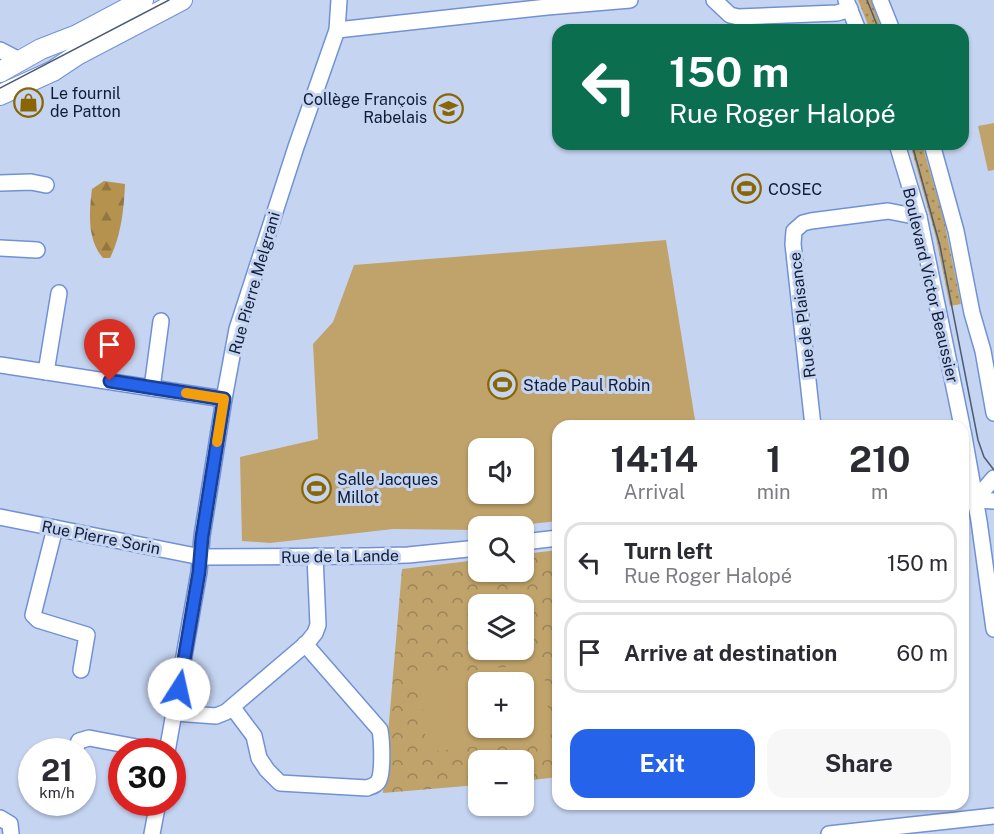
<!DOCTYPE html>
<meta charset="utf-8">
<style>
:root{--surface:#fff;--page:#f7f7f7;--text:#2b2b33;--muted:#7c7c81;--line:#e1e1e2;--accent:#2563eb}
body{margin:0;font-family:"Public Sans",sans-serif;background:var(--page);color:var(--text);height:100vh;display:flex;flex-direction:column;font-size:22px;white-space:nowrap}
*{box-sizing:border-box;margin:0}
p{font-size:20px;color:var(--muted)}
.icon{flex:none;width:33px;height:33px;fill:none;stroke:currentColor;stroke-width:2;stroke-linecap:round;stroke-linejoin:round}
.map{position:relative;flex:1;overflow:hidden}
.details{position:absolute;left:552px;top:420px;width:417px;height:390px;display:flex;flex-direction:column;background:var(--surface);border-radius:18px;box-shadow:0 2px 4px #0004}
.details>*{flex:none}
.hud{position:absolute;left:552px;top:24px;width:417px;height:126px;border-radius:18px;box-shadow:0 2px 4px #0004;background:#0b6e4f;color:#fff;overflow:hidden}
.tools{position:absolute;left:468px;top:438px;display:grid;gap:12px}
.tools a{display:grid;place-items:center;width:66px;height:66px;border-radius:12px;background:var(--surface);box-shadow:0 2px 4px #0004;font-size:30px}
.speed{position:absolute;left:18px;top:738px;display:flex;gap:12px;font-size:30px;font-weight:700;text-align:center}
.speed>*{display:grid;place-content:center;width:78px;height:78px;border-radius:50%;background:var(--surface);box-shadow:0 2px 4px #0004;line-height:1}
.speed small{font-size:15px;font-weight:400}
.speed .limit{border:9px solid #d22;background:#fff;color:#111}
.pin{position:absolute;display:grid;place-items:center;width:51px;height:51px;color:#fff;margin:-62px -26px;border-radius:50% 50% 50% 0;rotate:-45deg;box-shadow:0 0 6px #0007}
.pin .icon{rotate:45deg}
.me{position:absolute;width:66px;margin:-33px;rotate:10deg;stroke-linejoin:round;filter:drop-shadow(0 0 4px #0008)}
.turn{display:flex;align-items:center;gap:21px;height:126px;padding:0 18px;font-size:27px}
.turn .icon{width:78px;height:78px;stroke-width:2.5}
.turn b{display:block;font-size:42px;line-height:51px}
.eta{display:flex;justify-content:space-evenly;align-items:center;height:102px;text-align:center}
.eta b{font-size:36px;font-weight:700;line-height:42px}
.button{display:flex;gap:12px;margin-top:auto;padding:12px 18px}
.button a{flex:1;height:69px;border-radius:18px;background:var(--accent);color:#fff;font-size:24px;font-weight:700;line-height:69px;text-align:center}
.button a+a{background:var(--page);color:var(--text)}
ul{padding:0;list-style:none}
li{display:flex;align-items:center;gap:18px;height:81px;margin:0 12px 9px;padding:0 6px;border:3px solid var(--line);border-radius:18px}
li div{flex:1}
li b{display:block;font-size:22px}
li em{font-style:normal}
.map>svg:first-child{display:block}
</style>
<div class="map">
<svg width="994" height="834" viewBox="0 0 994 834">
<defs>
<pattern id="grass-dots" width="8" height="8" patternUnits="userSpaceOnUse" patternTransform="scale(1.5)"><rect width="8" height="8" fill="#c0a36a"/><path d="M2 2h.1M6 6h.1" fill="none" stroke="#9a8458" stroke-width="1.8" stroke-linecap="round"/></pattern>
<pattern id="forest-firs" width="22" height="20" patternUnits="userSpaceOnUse" patternTransform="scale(1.5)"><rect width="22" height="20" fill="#b5934e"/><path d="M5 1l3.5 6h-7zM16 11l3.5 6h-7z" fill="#927742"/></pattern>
<pattern id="park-crowns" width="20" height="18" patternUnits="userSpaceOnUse" patternTransform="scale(1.5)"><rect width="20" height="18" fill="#c0a36a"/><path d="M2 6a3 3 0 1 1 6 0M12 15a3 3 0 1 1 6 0" fill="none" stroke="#9a8458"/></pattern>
</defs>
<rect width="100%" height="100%" fill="#c5d4f1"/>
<g fill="url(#grass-dots)">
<polygon points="858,0 871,0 882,30 870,30"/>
<polygon points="910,144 922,144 944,220 961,304 950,306 936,238"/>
</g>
<path fill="url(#forest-firs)" d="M104,181L125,184C124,209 121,236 110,258H103C87,240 89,212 92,189Z"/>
<path fill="url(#park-crowns)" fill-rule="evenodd" d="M558,550V777L524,781V760H478V785L383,793L402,569L478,560V572H524V554ZM478,604H524V650H478ZM478,682H524V728H478Z"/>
<g fill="#c0a36a" fill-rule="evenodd">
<polygon points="994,123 994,170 988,171 978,126"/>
<path d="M666,240L696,426H558V521L512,526H478V530L393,529L270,543L242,541L240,457L318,439L313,344L333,322L354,265ZM478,448H524V494H478Z"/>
<path d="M543,663L551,738L427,752L419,676ZM524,682V728H478V682Z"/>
</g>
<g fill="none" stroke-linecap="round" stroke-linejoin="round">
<defs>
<g id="minor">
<polyline points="714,0 730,15 738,17 837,13 850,9"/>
<polyline points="846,0 858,30"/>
<polyline points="880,0 892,30"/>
<polyline points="337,30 547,7 630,0"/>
<polyline points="0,50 21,61"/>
<polyline points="897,144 919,217 962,426"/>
<polyline points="932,144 956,231 972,313 983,351 994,413"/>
<polyline points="0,183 31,182 46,185"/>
<polyline points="0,248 37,250"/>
<polyline points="0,365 224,399"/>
<polyline points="46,372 59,293"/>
<polyline points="152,388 161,321"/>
<polyline points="813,426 793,244 794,231 803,223 811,221 888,211 919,217"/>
<polyline points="963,431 979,521 994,629"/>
<polyline points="975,500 994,478"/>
<polyline points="963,504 975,500 994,501"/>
<polyline points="0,517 201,557 368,556 408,555 478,548"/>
<polyline points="55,528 33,615 38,620 87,635 81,670"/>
<polyline points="524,542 558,538"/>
<path d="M233,708L254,736L259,758L267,770L280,783L367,788C372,786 377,785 379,780C383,771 382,741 380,730L305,644"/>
<polyline points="175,713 216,716 226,712 307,643 315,633 318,625 315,556"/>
<polyline points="74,752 79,741 89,738 163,752"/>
<polyline points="167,752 199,572 202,536 224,399 237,329 296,147 337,30 339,0"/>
<polyline points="0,818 10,824 11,834"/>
<polyline points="152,834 158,802"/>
<polyline points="829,834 994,816"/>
</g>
<g id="tertiary">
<polyline points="0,72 41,49 77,35 143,0"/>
<polyline points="0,95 53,71 77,55 182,0"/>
</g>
</defs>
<use href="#minor" stroke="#7092d5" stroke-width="18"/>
<use href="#tertiary" stroke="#7092d5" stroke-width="22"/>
<use href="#minor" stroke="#fff" stroke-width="15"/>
<use href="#tertiary" stroke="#fff" stroke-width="20"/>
<g stroke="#4d5b76" stroke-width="1.5">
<polyline points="867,0 879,30"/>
<polyline points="0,88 169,0"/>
<polyline points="912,144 940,246 978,440 984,457 994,470"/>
</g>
</g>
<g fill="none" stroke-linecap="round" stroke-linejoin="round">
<defs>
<polyline id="route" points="110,381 224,399 202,537 199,572 179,689"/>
</defs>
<use href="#route" stroke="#184099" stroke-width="15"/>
<use href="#route" stroke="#2563eb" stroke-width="10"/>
<polyline stroke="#f59e0b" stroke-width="10" points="186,393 224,399 217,442"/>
</g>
<defs>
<symbol id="shop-ring" viewBox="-11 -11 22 22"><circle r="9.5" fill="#c5d4f1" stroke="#896503" stroke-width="1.5"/><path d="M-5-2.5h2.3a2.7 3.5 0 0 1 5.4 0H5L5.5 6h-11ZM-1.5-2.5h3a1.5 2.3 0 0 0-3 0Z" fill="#896503"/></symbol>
<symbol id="school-ring" viewBox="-11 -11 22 22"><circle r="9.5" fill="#c5d4f1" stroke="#896503" stroke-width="1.5"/><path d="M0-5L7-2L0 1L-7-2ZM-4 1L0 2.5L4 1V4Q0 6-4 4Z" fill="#896503"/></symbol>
<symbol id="stadium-ring" viewBox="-11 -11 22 22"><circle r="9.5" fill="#c5d4f1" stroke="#896503" stroke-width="1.5"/><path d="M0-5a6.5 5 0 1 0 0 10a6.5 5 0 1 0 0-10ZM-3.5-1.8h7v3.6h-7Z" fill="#896503"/></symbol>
</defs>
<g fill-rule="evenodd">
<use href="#shop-ring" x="12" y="86" width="33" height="33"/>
<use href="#school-ring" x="432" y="92" width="33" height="33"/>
<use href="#stadium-ring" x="730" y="172" width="33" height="33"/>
<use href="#stadium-ring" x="486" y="368" width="33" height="33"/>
<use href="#stadium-ring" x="300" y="472" width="33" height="33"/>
</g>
<g text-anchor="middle" stroke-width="6" stroke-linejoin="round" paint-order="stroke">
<g font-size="16" fill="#0f1c36" stroke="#c5d4f1" text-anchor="start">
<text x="50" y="99">Le fournil<tspan x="50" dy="18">de Patton</tspan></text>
<text x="427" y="105" text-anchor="end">Collège François<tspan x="427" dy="18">Rabelais</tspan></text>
<text x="768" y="195">COSEC</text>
<text x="523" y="391">Stade Paul Robin</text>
<text x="337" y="485">Salle Jacques<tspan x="337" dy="18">Millot</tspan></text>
</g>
<g font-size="16" fill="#0f1c36" stroke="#c5d4f1">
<text transform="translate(254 283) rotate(-74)" y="6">Rue Pierre Melgrani</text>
<text transform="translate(931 285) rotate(77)" y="6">Boulevard Victor Beaussier</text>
<text transform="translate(802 315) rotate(-97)" y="6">Rue de Plaisance</text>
<text transform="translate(101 537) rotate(11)" y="6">Rue Pierre Sorin</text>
<text transform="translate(340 556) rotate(-1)" y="6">Rue de la Lande</text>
</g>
</g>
</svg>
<div class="tools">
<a><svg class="icon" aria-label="sound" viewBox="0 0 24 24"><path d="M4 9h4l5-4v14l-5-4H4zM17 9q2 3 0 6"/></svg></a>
<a><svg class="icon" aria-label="search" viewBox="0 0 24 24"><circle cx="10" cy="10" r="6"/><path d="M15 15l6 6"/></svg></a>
<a><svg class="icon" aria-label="layers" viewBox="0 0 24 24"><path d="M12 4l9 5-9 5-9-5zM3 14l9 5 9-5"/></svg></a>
<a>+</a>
<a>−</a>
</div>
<div class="speed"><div>21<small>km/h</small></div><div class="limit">30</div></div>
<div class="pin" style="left:110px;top:381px;background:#d93025"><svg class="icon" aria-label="arrive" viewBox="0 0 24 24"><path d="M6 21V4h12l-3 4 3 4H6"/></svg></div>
<svg class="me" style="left:179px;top:689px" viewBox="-20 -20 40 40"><circle r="19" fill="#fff"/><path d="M0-13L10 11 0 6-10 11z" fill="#2563eb"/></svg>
<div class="hud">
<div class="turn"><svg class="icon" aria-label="left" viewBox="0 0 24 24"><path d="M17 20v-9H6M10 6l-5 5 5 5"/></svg><div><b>150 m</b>Rue Roger Halopé</div></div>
</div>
<section class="details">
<div class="eta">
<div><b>14:14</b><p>Arrival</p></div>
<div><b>1</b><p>min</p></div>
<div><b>210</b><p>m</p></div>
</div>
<ul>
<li><svg class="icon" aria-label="left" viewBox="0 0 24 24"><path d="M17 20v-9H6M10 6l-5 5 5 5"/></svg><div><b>Turn left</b><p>Rue Roger Halopé</p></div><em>150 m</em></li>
<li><svg class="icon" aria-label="arrive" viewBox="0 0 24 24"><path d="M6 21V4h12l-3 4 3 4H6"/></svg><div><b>Arrive at destination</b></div><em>60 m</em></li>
</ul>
<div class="button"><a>Exit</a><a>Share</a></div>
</section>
</div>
